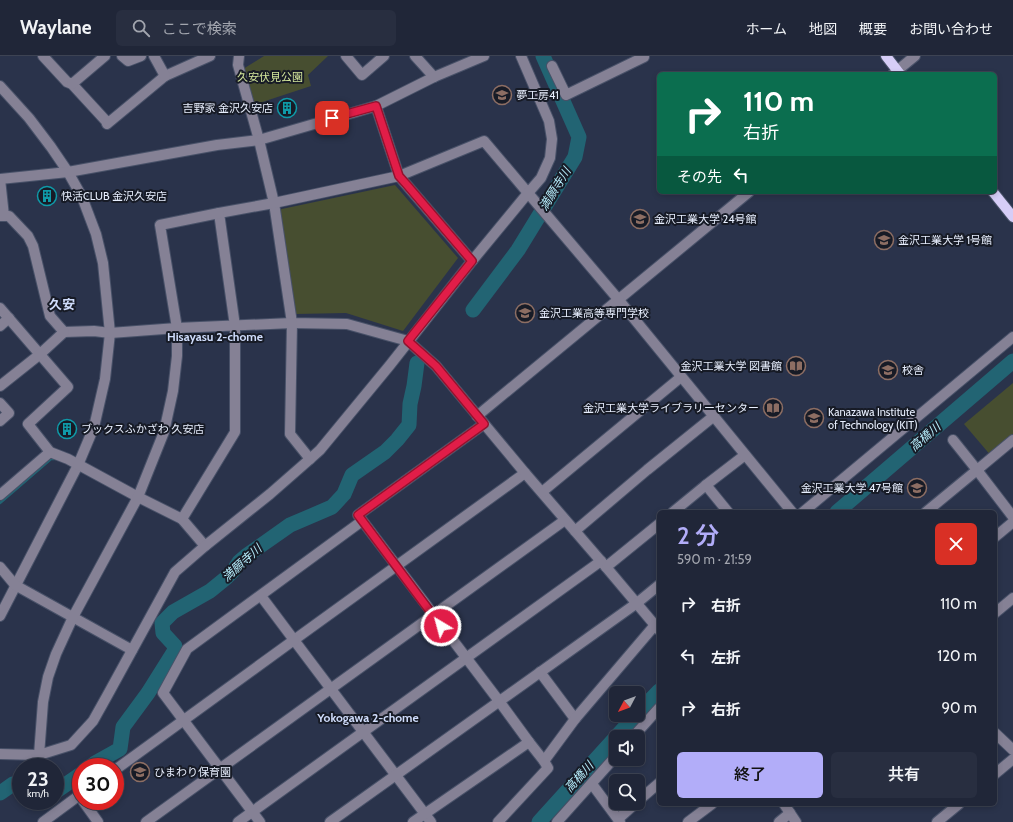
<!DOCTYPE html>
<html lang="ja">
<meta charset="utf-8">
<style>
:root{--surface:#202638;--page:#282e40;--text:#f1f3f6;--muted:#a2a5ae;--line:#3d4353;--accent:#b2adf9}
body{margin:0;font-family:Cabin,"Noto Sans JP",sans-serif;background:var(--page);color:var(--text);height:100vh;display:flex;flex-direction:column;font-size:15px;white-space:nowrap}
*{box-sizing:border-box;margin:0}
p{font-size:13px;color:var(--muted)}
.icon{flex:none;width:22px;height:22px;fill:none;stroke:currentColor;stroke-width:2;stroke-linecap:round;stroke-linejoin:round}
.map{position:relative;flex:1;overflow:hidden}
.panel{position:absolute;left:657px;top:454px;width:340px;height:296px;display:flex;flex-direction:column;background:var(--surface);border-radius:6px;box-shadow:0 2px 6px #0003,0 0 0 1px var(--line)}
.panel>*{flex:none}
.guide{position:absolute;left:657px;top:16px;width:340px;height:122px;border-radius:6px;box-shadow:0 2px 6px #0003,0 0 0 1px var(--line);background:#0b6e4f;color:#fff;overflow:hidden}
.needle{width:26px;rotate:229deg}
.controls{position:absolute;left:609px;top:630px;display:grid;gap:8px}
.controls a{display:grid;place-items:center;width:36px;height:36px;border-radius:6px;background:var(--surface);box-shadow:0 2px 6px #0003,0 0 0 1px var(--line);font-size:20px}
.speed{position:absolute;left:12px;top:702px;display:flex;gap:8px;font-size:20px;font-weight:700;text-align:center}
.speed>*{display:grid;place-content:center;width:52px;height:52px;border-radius:50%;background:var(--surface);box-shadow:0 2px 6px #0003,0 0 0 1px var(--line);line-height:1}
.speed small{font-size:10px;font-weight:400}
.speed .limit{border:6px solid #d22;background:#fff;color:#111}
.pin{position:absolute;display:grid;place-items:center;width:34px;height:34px;color:#fff;margin:-17px;border-radius:8px;box-shadow:0 2px 6px #0006}
.me{position:absolute;width:44px;margin:-22px;rotate:323deg;stroke-linejoin:round;filter:drop-shadow(0 0 3px #0008)}
.turn{display:flex;align-items:center;gap:14px;height:84px;padding:0 20px;font-size:18px}
.turn .icon{width:52px;height:52px;stroke-width:2.5}
.turn b{display:block;font-size:28px;line-height:34px}
.then{display:flex;align-items:center;height:38px;padding:0 20px;background:#0003;gap:8px;font-size:15px}
.round{display:grid;place-items:center;flex:none;width:42px;height:42px;border-radius:6px;background:var(--page)}
.summary{display:flex;align-items:center;justify-content:space-between;height:68px;padding:0 20px}
h1{font-size:24px;font-weight:600;line-height:30px;color:var(--accent)}
.action{display:flex;gap:8px;margin-top:auto;padding:8px 20px}
.action a{flex:1;height:46px;border-radius:6px;background:var(--accent);color:#111;font-size:16px;font-weight:600;line-height:46px;text-align:center}
.action a+a{background:var(--page);color:var(--text)}
ul{padding:0;list-style:none}
li{display:flex;align-items:center;gap:12px;height:52px;padding:0 20px}
li div{flex:1}
li b{display:block;font-size:15px}
li em{font-style:normal}
header{display:flex;align-items:center;gap:24px;box-sizing:border-box;height:56px;padding:0 20px;background:var(--surface);border-bottom:1px solid var(--line)}
header strong{font-size:19px}
nav{display:flex;gap:22px;margin-inline-start:auto;font-size:14px}
.search{width:280px;height:36px;background:var(--page);display:flex;align-items:center;gap:10px;box-sizing:border-box;padding:0 14px;border-radius:6px;color:var(--muted);font-size:15px}
.map>svg:first-child{display:block}
</style>
<header>
<strong>Waylane</strong>
<div class="search"><svg class="icon" aria-label="search" viewBox="0 0 24 24"><circle cx="10" cy="10" r="6"/><path d="M15 15l6 6"/></svg>ここで検索</div>
<nav><a>ホーム</a><a>地図</a><a>概要</a><a>お問い合わせ</a></nav>
</header>
<div class="map">
<svg width="1013" height="766" viewBox="0 0 1013 766">
<rect width="100%" height="100%" fill="#2a334b"/>
<g fill="#474e30">
<polygon points="264,0 328,0 308,19 311,30 253,49 243,13"/>
<polygon points="395,129 458,202 403,275 346,257 296,258 277,154"/>
<polygon points="1013,327 1013,384 992,401 964,368"/>
</g>
<g fill="none" stroke-linecap="round" stroke-linejoin="round">
<polyline stroke="#226473" stroke-width="2.5" points="0,447 51,403 54,403"/>
<g stroke="#226473" stroke-width="15">
<polyline points="473,254 518,194 575,101 579,81 543,0"/>
<polyline points="837,456 1013,305"/>
<polyline points="638,657 659,635"/>
<polyline points="90,711 95,707 120,693 123,671 148,637 175,594 175,590 163,577 162,567 173,556 210,535 226,522 234,514 239,506 246,500 290,469 332,451 344,438 352,419 385,396 397,384 409,369 410,348 414,330 417,307"/>
<polyline points="55,736 81,718"/>
<polyline points="0,737 13,728 21,728"/>
<polyline points="539,766 636,659"/>
</g>
<defs>
<g id="minor">
<polyline points="43,0 67,26 72,28 106,65 107,68 165,20 210,0"/>
<polyline points="122,0 128,5 141,0"/>
<polyline points="154,0 165,20"/>
<polyline points="239,0 238,9 259,84 274,147 292,267 347,268 408,285 436,310 525,417 294,584 431,766"/>
<polyline points="346,0 362,19 384,0"/>
<polyline points="415,0 434,21"/>
<polyline points="552,10 566,39 644,1"/>
<polyline points="893,18 915,0"/>
<polyline points="72,28 105,0"/>
<polyline points="0,30 29,62 51,91 68,116 82,141 96,178 103,207 110,277 105,323 94,371 78,409 0,560"/>
<polyline points="376,50 399,120 472,205"/>
<polyline points="0,123 68,116 217,89 259,84 376,50 434,21 484,0"/>
<polyline points="0,123 4,160"/>
<polyline points="0,160 9,160 28,180 33,190 50,260 64,276 94,275 110,277 177,272 292,267 290,378 310,403"/>
<polyline points="0,252 68,331 28,368 50,396 68,403 138,441 182,463"/>
<polyline points="0,270 9,262"/>
<polyline points="0,330 39,299 64,276"/>
<polyline points="0,347 9,357 0,365"/>
<polyline points="477,360 749,136"/>
<polyline points="1013,384 977,414 1013,461"/>
<polyline points="525,417 606,511 659,574"/>
<polyline points="542,436 681,321"/>
<polyline points="0,439 50,396"/>
<polyline points="673,456 706,429"/>
<polyline points="728,456 706,429 745,399"/>
<polyline points="803,456 1013,281"/>
<polyline points="926,456 977,414 953,384"/>
<polyline points="575,475 647,414 714,360"/>
<polyline points="995,481 1013,466"/>
<polyline points="205,490 182,463 235,376 235,270 219,157 274,147 399,120 484,85 528,137 618,243 792,456"/>
<polyline points="0,511 15,529 132,594"/>
<polyline points="606,511 659,468"/>
<polyline points="995,557 1013,542"/>
<polyline points="540,616 575,663"/>
<polyline points="995,677 1013,694"/>
<polyline points="633,681 659,652"/>
<polyline points="529,686 544,705"/>
<polyline points="0,698 39,699 71,689 93,665 107,640 175,516 205,490 270,438 310,403 320,394 390,309 472,205 528,137 541,122 550,102 552,83 549,65 521,0"/>
<polyline points="39,699 43,646 48,621 56,598 73,561 138,441 164,376 173,335 177,300 177,272 160,169 219,157"/>
<polyline points="115,714 294,584 261,540"/>
<polyline points="995,718 1013,703"/>
<polyline points="592,728 620,766"/>
<polyline points="83,745 98,766"/>
<polyline points="638,745 659,727"/>
<polyline points="784,748 796,766"/>
<polyline points="618,763 636,747"/>
<polyline points="43,766 81,738"/>
<polyline points="146,766 565,464"/>
<polyline points="238,766 601,505"/>
<polyline points="260,766 163,637 187,593 362,465"/>
<polyline points="330,766 637,547 659,529"/>
<polyline points="413,766 529,686 499,645 358,459 484,368"/>
<polyline points="498,766 548,712 544,705 575,663 655,569"/>
<polyline points="557,766 616,700"/>
<polyline points="688,766 712,748"/>
<polyline points="779,766 790,757"/>
<polyline points="937,766 959,748"/>
</g>
<g id="major">
<polyline points="886,0 900,18"/>
<polyline points="993,136 1013,161"/>
</g>
</defs>
<use href="#minor" stroke="#485168" stroke-width="12"/>
<use href="#major" stroke="#485168" stroke-width="12"/>
<use href="#minor" stroke="#858195" stroke-width="10"/>
<use href="#major" stroke="#d6cdf7" stroke-width="10"/>
</g>
<g fill="none" stroke-linecap="round" stroke-linejoin="round">
<defs>
<polyline id="route" points="332,62 376,50 399,120 407,129 472,205 408,285 436,310 484,368 358,459 441,570"/>
</defs>
<use href="#route" stroke="#92132f" stroke-width="10"/>
<use href="#route" stroke="#e11d48" stroke-width="7"/>
</g>
<defs>
<symbol id="university-ring" viewBox="-11 -11 22 22"><circle r="9.5" fill="#171b26" stroke="#8d6e63" stroke-width="1.5"/><path d="M0-5L7-2L0 1L-7-2ZM-4 1L0 2.5L4 1V4Q0 6-4 4Z" fill="#8d6e63"/></symbol>
<symbol id="building-ring" viewBox="-11 -11 22 22"><circle r="9.5" fill="#171b26" stroke="#0f9aa8" stroke-width="1.5"/><path d="M-4-6H4V6H1V3H-1V6H-4ZM-2.5-4.3h1.7v1.8h-1.7ZM.8-4.3h1.7v1.8H.8ZM-2.5-1h1.7V.8h-1.7ZM.8-1h1.7V.8H.8Z" fill="#0f9aa8"/></symbol>
<symbol id="school-ring" viewBox="-11 -11 22 22"><circle r="9.5" fill="#171b26" stroke="#8d6e63" stroke-width="1.5"/><path d="M0-5L7-2L0 1L-7-2ZM-4 1L0 2.5L4 1V4Q0 6-4 4Z" fill="#8d6e63"/></symbol>
<symbol id="library-ring" viewBox="-11 -11 22 22"><circle r="9.5" fill="#171b26" stroke="#8d6e63" stroke-width="1.5"/><path d="M-6-4Q-3-5.5-.7-3.5V5Q-3 3-6 4ZM6-4Q3-5.5 .7-3.5V5Q3 3 6 4Z" fill="#8d6e63"/></symbol>
</defs>
<g fill-rule="evenodd">
<use href="#university-ring" x="491" y="28" width="22" height="22"/>
<use href="#building-ring" x="276" y="41" width="22" height="22"/>
<use href="#building-ring" x="36" y="129" width="22" height="22"/>
<use href="#university-ring" x="629" y="152" width="22" height="22"/>
<use href="#university-ring" x="873" y="173" width="22" height="22"/>
<use href="#school-ring" x="514" y="246" width="22" height="22"/>
<use href="#library-ring" x="785" y="299" width="22" height="22"/>
<use href="#university-ring" x="877" y="303" width="22" height="22"/>
<use href="#library-ring" x="762" y="341" width="22" height="22"/>
<use href="#university-ring" x="803" y="351" width="22" height="22"/>
<use href="#building-ring" x="56" y="362" width="22" height="22"/>
<use href="#university-ring" x="906" y="421" width="22" height="22"/>
<use href="#school-ring" x="129" y="705" width="22" height="22"/>
</g>
<g text-anchor="middle" stroke-width="4" stroke-linejoin="round" paint-order="stroke">
<g font-size="11" fill="#d4e79c" stroke="#171b26">
<text x="270" y="25">久安伏見公園</text>
</g>
<g font-size="11" fill="#e8effe" stroke="#171b26" text-anchor="start">
<text x="516" y="43">夢工房41</text>
<text x="273" y="56" text-anchor="end">吉野家 金沢久安店</text>
<text x="61" y="144">快活CLUB 金沢久安店</text>
<text x="654" y="167">金沢工業大学 24号館</text>
<text x="898" y="188">金沢工業大学 1号館</text>
<text x="539" y="261">金沢工業高等専門学校</text>
<text x="782" y="314" text-anchor="end">金沢工業大学 図書館</text>
<text x="902" y="318">校舎</text>
<text x="759" y="356" text-anchor="end">金沢工業大学ライブラリーセンター</text>
<text x="828" y="360">Kanazawa Institute<tspan x="828" dy="13">of Technology (KIT)</tspan></text>
<text x="81" y="377">ブックスふかざわ 久安店</text>
<text x="903" y="436" text-anchor="end">金沢工業大学 47号館</text>
<text x="154" y="720">ひまわり保育園</text>
</g>
<g font-size="12" font-style="italic" fill="#b6edfb" stroke="#171b26">
<text transform="translate(555 133) rotate(-58)" y="4">満願寺川</text>
<text transform="translate(925 381) rotate(-41)" y="4">高橋川</text>
<text transform="translate(242 507) rotate(-42)" y="4">満願寺川</text>
<text transform="translate(579 721) rotate(-48)" y="4">高橋川</text>
</g>
<g font-size="12" font-weight="bold" fill="#cfdcfb" stroke="#171b26">
<text x="215" y="285">Hisayasu 2-chome</text>
<text x="368" y="666">Yokogawa 2-chome</text>
</g>
<g font-size="13" font-weight="bold" fill="#cfdcfb" stroke="#171b26">
<text x="62" y="253">久安</text>
</g>
</g>
</svg>
<div class="controls">
<a><svg class="needle" viewBox="-14 -14 28 28"><path d="M0-13l5 13h-10z" fill="#e53935"/><path d="M0 13l5-13h-10z" fill="#a2a5ae"/></svg></a>
<a><svg class="icon" aria-label="sound" viewBox="0 0 24 24"><path d="M4 9h4l5-4v14l-5-4H4zM17 9q2 3 0 6"/></svg></a>
<a><svg class="icon" aria-label="search" viewBox="0 0 24 24"><circle cx="10" cy="10" r="6"/><path d="M15 15l6 6"/></svg></a>
</div>
<div class="speed"><div>23<small>km/h</small></div><div class="limit">30</div></div>
<div class="pin" style="left:332px;top:62px;background:#d93025"><svg class="icon" aria-label="arrive" viewBox="0 0 24 24"><path d="M6 21V4h12l-3 4 3 4H6"/></svg></div>
<svg class="me" style="left:441px;top:570px" viewBox="-20 -20 40 40"><circle r="17" fill="#e11d48" stroke="#fff" stroke-width="3"/><path d="M0-11L8 9 0 5-8 9z" fill="#fff"/></svg>
<div class="guide">
<div class="turn"><svg class="icon" aria-label="right" viewBox="0 0 24 24"><path d="M7 20v-9h11M14 6l5 5-5 5"/></svg><div><b>110 m</b>右折</div></div>
<div class="then">その先<svg class="icon" aria-label="left" viewBox="0 0 24 24"><path d="M17 20v-9H6M10 6l-5 5 5 5"/></svg></div>
</div>
<section class="panel">
<div class="summary"><div><h1>2 分</h1><p>590 m · 21:59</p></div><a class="round" style="background:#d93025;color:#fff"><svg class="icon" aria-label="close" viewBox="0 0 24 24"><path d="M6 6l12 12M18 6L6 18"/></svg></a></div>
<ul>
<li><svg class="icon" aria-label="right" viewBox="0 0 24 24"><path d="M7 20v-9h11M14 6l5 5-5 5"/></svg><div><b>右折</b></div><em>110 m</em></li>
<li><svg class="icon" aria-label="left" viewBox="0 0 24 24"><path d="M17 20v-9H6M10 6l-5 5 5 5"/></svg><div><b>左折</b></div><em>120 m</em></li>
<li><svg class="icon" aria-label="right" viewBox="0 0 24 24"><path d="M7 20v-9h11M14 6l5 5-5 5"/></svg><div><b>右折</b></div><em>90 m</em></li>
</ul>
<div class="action"><a>終了</a><a>共有</a></div>
</section>
</div>
